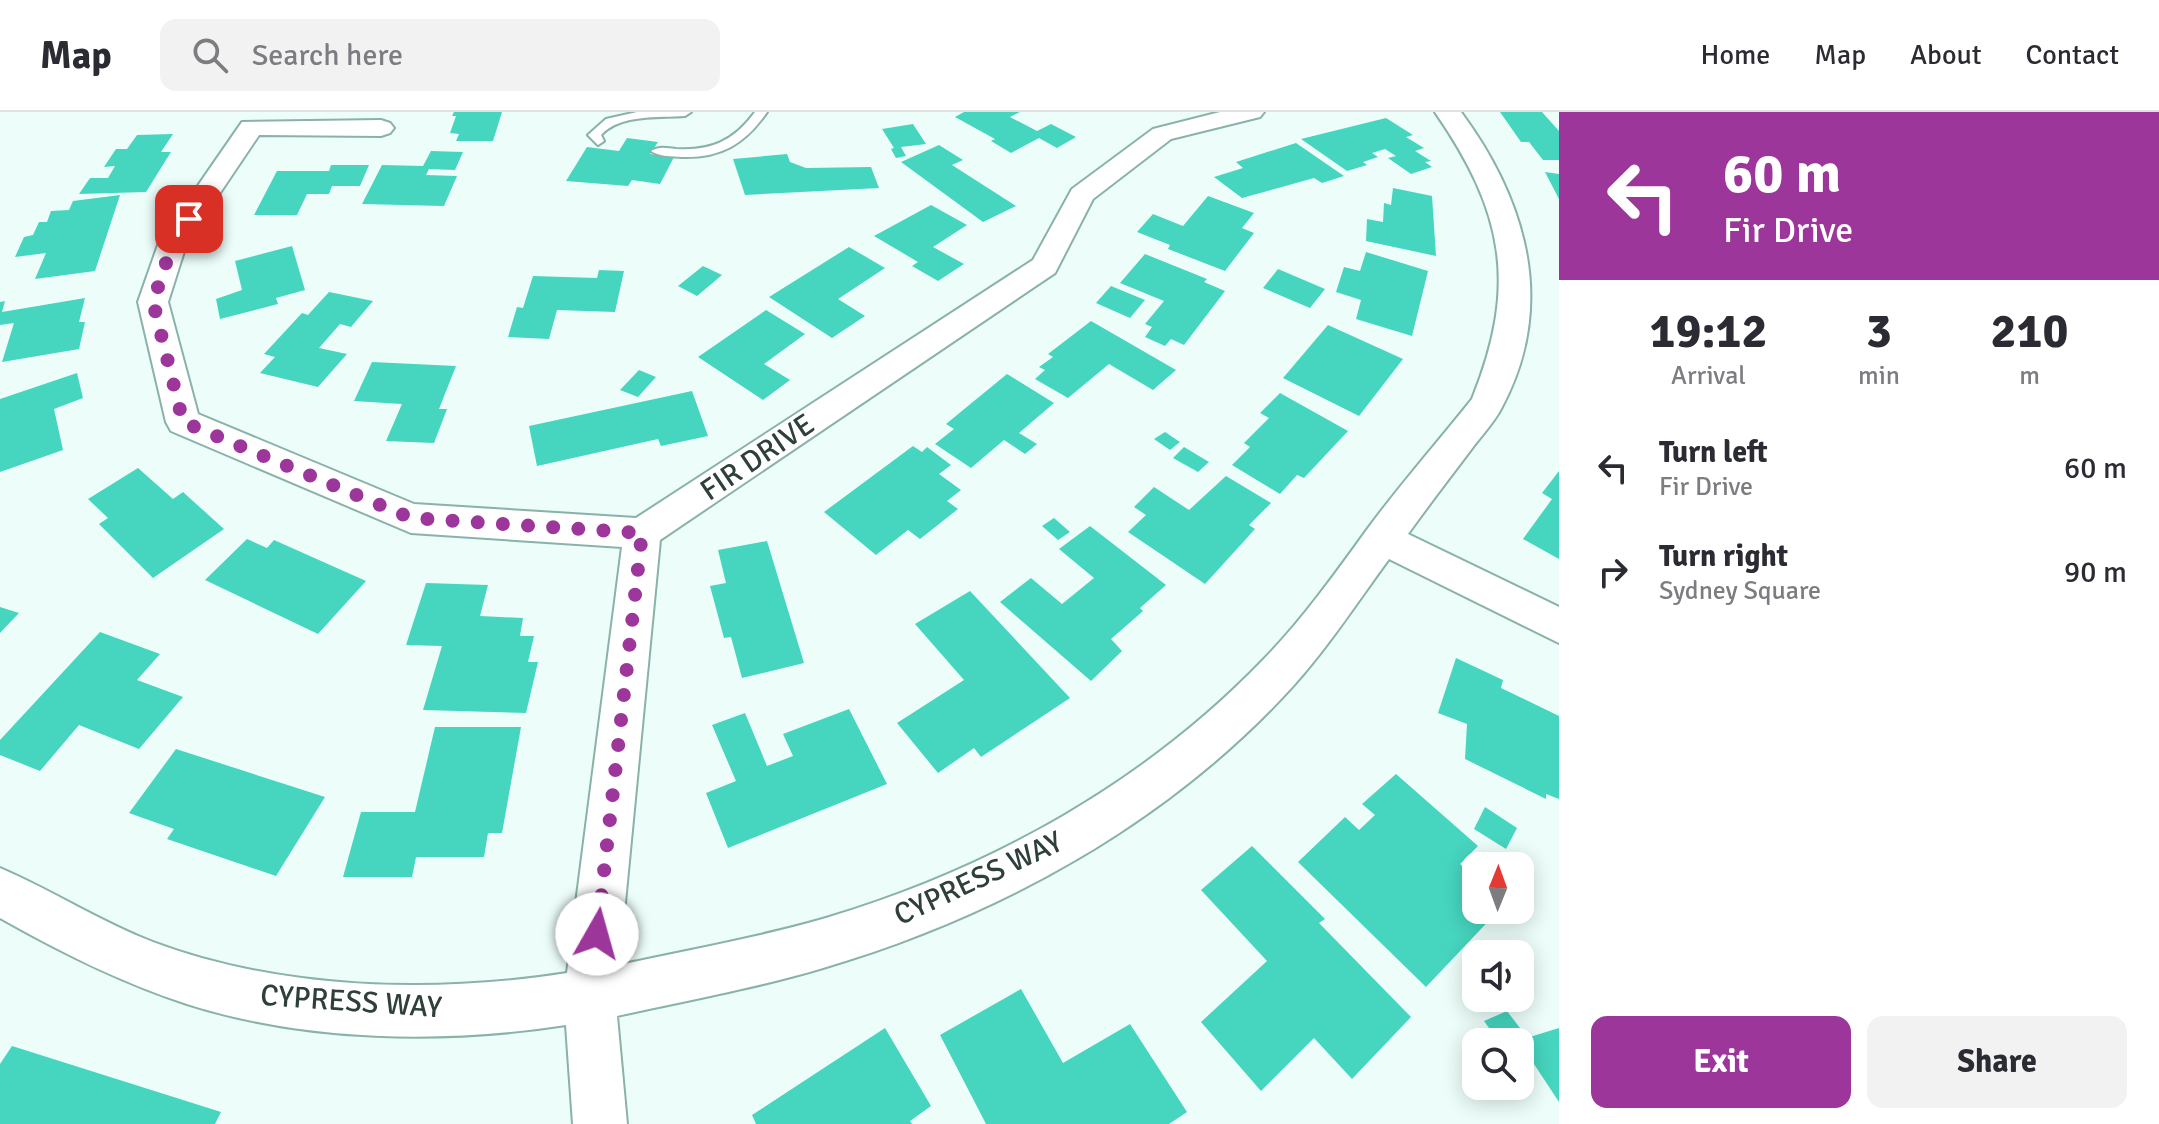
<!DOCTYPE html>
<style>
:root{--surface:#fff;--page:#f2f2f3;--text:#2b2b33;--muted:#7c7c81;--line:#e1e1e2;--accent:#9c369a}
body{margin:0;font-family:Signika,sans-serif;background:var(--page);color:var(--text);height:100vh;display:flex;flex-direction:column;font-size:30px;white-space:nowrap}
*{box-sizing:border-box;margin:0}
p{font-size:26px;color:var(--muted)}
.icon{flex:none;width:44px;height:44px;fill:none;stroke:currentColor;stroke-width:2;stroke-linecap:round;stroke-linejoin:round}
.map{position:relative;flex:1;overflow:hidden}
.details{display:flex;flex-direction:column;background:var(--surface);width:600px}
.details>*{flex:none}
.hud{background:#9c369a;color:#fff;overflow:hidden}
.needle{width:52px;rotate:1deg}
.controls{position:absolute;left:1462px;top:740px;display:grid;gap:16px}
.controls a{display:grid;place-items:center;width:72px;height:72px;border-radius:16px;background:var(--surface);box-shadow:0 4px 20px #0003;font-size:40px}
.pin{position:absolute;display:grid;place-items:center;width:68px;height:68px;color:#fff;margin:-34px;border-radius:16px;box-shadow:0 4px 12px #0006}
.me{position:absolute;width:88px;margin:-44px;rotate:7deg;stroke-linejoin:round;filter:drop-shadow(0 0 6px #0008)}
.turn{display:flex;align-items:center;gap:28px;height:168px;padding:0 32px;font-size:36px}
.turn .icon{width:104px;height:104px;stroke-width:2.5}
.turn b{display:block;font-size:56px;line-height:68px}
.eta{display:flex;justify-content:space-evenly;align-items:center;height:136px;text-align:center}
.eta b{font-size:48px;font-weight:700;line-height:56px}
.button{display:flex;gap:16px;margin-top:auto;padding:16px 32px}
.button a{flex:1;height:92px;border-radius:16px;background:var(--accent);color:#fff;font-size:32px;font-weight:700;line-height:92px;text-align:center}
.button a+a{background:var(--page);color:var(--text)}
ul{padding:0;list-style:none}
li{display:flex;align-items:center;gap:24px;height:104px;padding:0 32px}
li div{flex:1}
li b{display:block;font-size:30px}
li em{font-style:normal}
header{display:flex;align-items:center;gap:48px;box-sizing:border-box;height:112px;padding:0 40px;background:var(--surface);border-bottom:2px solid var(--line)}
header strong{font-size:38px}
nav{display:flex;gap:44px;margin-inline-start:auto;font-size:28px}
.search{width:560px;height:72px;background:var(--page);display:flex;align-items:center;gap:20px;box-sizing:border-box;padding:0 28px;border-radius:16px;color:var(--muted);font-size:30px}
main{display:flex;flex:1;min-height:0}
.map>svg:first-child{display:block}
</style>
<header>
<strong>Map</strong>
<div class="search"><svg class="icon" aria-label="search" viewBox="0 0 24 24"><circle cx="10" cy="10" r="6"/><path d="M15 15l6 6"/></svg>Search here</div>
<nav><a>Home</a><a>Map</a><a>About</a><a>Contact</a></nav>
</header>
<main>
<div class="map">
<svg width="1559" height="1012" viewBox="0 0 1559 1012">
<rect width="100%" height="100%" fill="#edfefa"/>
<g fill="#46d5bf">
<polygon points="454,0 502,0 493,29 456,29 459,22 450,21 456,4 452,4"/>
<polygon points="964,0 1020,0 1010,5 1037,19 1051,12 1076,25 1057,36 1039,26 1011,41 991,29 995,27 955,5"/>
<polygon points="1500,0 1542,0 1559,19 1559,48 1543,48 1529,30 1521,30"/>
<polygon points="1386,6 1413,23 1406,25 1424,36 1415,39 1431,49 1425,50 1432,55 1411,62 1388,46 1396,44 1385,37 1372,41 1378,45 1363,50 1367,53 1347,59 1301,27"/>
<polygon points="913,12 926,32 901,35 906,44 896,46 891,37 894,36 882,17"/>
<polygon points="173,22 161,40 171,40 146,80 79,82 90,66 108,66 115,54 104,55 116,37 127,37 137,23"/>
<polygon points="627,26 658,30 650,42 674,45 660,72 632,68 628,74 566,69 587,35 619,39"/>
<polygon points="1296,31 1344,64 1322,71 1314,66 1242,86 1214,65 1243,56 1236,50"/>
<polygon points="939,33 963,48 952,53 1016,94 983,110 901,50"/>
<polygon points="431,39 463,40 455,58 429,57 426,63 457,64 444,94 362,92 382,53 423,54"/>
<polygon points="787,42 790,50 806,56 871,55 879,76 745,83 733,47"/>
<polygon points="331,53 369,53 360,74 332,74 329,82 307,82 297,103 254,103 277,59 329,59"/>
<polygon points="1545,60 1559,62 1559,87"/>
<polygon points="1393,76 1432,84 1436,144 1366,129 1367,107 1383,110 1384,91 1391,93"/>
<polygon points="120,83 95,159 35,167 46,141 15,145 24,125 33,123 39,110 47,110 51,99 69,98 73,89"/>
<polygon points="1208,84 1254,101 1242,116 1254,121 1225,159 1168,137 1170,133 1137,120 1153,102 1183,114"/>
<polygon points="931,93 967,113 933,135 964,152 938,169 912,154 918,150 874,124"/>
<polygon points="292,134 305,178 276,186 278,192 220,207 216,187 242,178 235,149"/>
<polygon points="849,135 885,156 838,187 865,204 832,226 769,185"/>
<polygon points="1366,140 1428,159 1412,224 1356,207 1361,188 1336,180 1344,155 1360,159"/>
<polygon points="1145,142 1207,167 1204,170 1225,179 1184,233 1171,227 1165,234 1145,225 1152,215 1145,212 1164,189 1120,171"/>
<polygon points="703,154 722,163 697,184 678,174"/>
<polygon points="1278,157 1325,177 1310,196 1263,176"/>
<polygon points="599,158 624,159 615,200 557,198 549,227 508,225 517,195 523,196 533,164 597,166"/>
<polygon points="1111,174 1145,188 1130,206 1096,191"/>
<polygon points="329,180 373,189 351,215 340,212 319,236 347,242 318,275 260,261 275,245 264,242 302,201 308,203"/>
<polygon points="85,186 79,210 85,210 79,237 2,250 14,211 0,213 0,190 5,189 2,200"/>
<polygon points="766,198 805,222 764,252 790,268 763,288 698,245"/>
<polygon points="1091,209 1176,258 1153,278 1109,252 1068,286 1035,267 1045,258 1039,255 1053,245 1048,242"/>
<polygon points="1328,213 1403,247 1359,304 1283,266"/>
<polygon points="372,250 456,254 439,297 447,297 434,331 386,329 402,292 354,289"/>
<polygon points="639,258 656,265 638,285 620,278"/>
<polygon points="77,261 83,286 54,297 63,338 0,360 0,287"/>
<polygon points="1007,262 1054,291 1019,321 1037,332 1025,342 1004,328 971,356 935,332 954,317 946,312"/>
<polygon points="692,279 708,324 661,334 658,327 537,354 529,314"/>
<polygon points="1280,281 1348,319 1304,366 1297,363 1280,382 1232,353 1250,335 1244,331 1269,306 1260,301"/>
<polygon points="1165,320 1180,330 1170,338 1154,327"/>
<polygon points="913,334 922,340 927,335 951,353 939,362 961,378 947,389 958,397 920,427 908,418 876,443 824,400"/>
<polygon points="1184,335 1209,350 1198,360 1173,346"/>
<polygon points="138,356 173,387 183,380 224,417 153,466 99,412 108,406 88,387"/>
<polygon points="1559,359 1559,447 1523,427 1552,387 1542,381"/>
<polygon points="1226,364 1271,391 1249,413 1255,417 1205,472 1128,420 1146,403 1134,395 1154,375 1189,398"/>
<polygon points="1054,406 1070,420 1058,428 1042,414"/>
<polygon points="1090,414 1166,473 1140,496 1143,499 1111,527 1122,539 1091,569 1000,490 1031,466 1062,492 1094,466 1059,437"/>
<polygon points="247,427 267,436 274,428 366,469 318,522 205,468"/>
<polygon points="767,429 804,551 742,566 731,525 724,526 710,474 726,471 718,438"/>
<polygon points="426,471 488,473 480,504 523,506 520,524 534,524 528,550 538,550 526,601 423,598 442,534 406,533"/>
<polygon points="970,479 1070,586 981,645 974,636 938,661 897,611 964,568 915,512"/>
<polygon points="0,495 19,501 0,521"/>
<polygon points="100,520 160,542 137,568 183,585 139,637 79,613 40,659 0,643 0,628"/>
<polygon points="1456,546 1503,568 1501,576 1559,604 1559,687 1546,682 1546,687 1465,647 1467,612 1438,601"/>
<polygon points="849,597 887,672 728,736 706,681 736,669 712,613 745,601 767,654 793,644 783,622"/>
<polygon points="435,615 521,615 502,721 488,721 484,745 416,745 412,765 343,765 361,700 415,700"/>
<polygon points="176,637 325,685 276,764 167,727 174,717 129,701"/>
<polygon points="1396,662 1478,734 1460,752 1476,766 1476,798 1499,798 1426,875 1298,750 1345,705 1359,718 1375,703 1362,692"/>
<polygon points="1485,695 1517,716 1506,737 1474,717"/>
<polygon points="1252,734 1325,807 1319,811 1411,905 1352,967 1314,926 1261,979 1201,910 1267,849 1201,778"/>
<polygon points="1021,877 1063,951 1130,912 1187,1000 1169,1012 986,1012 940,923"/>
<polygon points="1507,899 1523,920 1499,930 1484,909"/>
<polygon points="885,916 931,994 910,1009 912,1012 756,1012 752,1003"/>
<polygon points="1559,916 1559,990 1520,931 1520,928"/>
<polygon points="12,934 221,1000 215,1012 0,1012 0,952"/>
</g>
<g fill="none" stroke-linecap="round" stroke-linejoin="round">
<defs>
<g id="service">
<path d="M637,0H691L685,4C658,6 620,2 601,23L604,29L598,33L588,23L606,7Z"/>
<path d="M755,0H767C745,32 721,46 682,45C671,44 660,45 651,39C659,34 667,36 676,37C711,39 734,29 755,0Z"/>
</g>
<path id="minor" d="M1220,0H1264L1260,5L1171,27L1093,87L1055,161L660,428L619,853C687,838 758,826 826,806C990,757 1145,671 1264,547C1301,509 1335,462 1366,419C1398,375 1437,331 1472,287C1518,173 1504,100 1435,0H1461C1526,88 1557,192 1502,295C1494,311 1480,325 1470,339C1449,367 1428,394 1408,422L1559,495V531L1389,447C1358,489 1329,534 1294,573C1170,710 1000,804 823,856C756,876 686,889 617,904L627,1012H573L566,913C444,932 306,930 187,892C122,871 60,840 0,806V756C52,778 100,810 153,830C281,878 433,882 567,861L622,435L411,421L171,319L166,310L138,190L159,130L242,10L381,8L390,11L394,16L390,21L381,24L259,23L187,130L168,190L198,302L414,392L636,406L1033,148L1072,77L1153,17Z"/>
</defs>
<use href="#service" stroke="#89b2a9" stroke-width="4"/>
<use href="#minor" stroke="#89b2a9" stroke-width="4"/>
<use href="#service" fill="#fff" fill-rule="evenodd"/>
<use href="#minor" fill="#fff" fill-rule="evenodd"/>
</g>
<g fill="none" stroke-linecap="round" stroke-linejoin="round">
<polyline stroke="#9c369a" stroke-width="14" stroke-dasharray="0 25.2" points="189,107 173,130 153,190 183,310 411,406 642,421 597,822"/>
</g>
<g text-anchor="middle" stroke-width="6" stroke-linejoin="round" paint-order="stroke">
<g font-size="30" fill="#2e3f3c" stroke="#fff">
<text transform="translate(757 345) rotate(-34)" y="10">FIR DRIVE</text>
<text transform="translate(978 766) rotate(-25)" y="10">CYPRESS WAY</text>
<text transform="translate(351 889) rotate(4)" y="10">CYPRESS WAY</text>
</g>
</g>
</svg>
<div class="controls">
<a><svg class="needle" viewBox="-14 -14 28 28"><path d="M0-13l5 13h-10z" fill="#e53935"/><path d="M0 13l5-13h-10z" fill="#7c7c81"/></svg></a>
<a><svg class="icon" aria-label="sound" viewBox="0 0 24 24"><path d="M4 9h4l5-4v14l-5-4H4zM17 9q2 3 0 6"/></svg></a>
<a><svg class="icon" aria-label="search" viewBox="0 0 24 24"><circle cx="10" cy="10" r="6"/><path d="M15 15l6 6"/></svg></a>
</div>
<div class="pin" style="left:189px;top:107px;background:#d93025"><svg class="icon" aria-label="arrive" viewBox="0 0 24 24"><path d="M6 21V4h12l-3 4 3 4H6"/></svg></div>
<svg class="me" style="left:597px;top:822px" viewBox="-20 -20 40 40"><circle r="19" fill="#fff"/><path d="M0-13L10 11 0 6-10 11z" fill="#9c369a"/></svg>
</div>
<section class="details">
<div class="hud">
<div class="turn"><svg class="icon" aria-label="left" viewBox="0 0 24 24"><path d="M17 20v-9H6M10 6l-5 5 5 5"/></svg><div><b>60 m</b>Fir Drive</div></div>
</div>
<div class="eta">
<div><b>19:12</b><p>Arrival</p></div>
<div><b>3</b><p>min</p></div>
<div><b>210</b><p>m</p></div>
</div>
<ul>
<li><svg class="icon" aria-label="left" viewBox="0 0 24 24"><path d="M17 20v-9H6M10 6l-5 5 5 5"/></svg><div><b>Turn left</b><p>Fir Drive</p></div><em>60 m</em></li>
<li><svg class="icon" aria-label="right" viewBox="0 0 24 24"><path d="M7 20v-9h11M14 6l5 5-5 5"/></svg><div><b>Turn right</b><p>Sydney Square</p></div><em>90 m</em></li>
</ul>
<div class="button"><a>Exit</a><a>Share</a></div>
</section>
</main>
